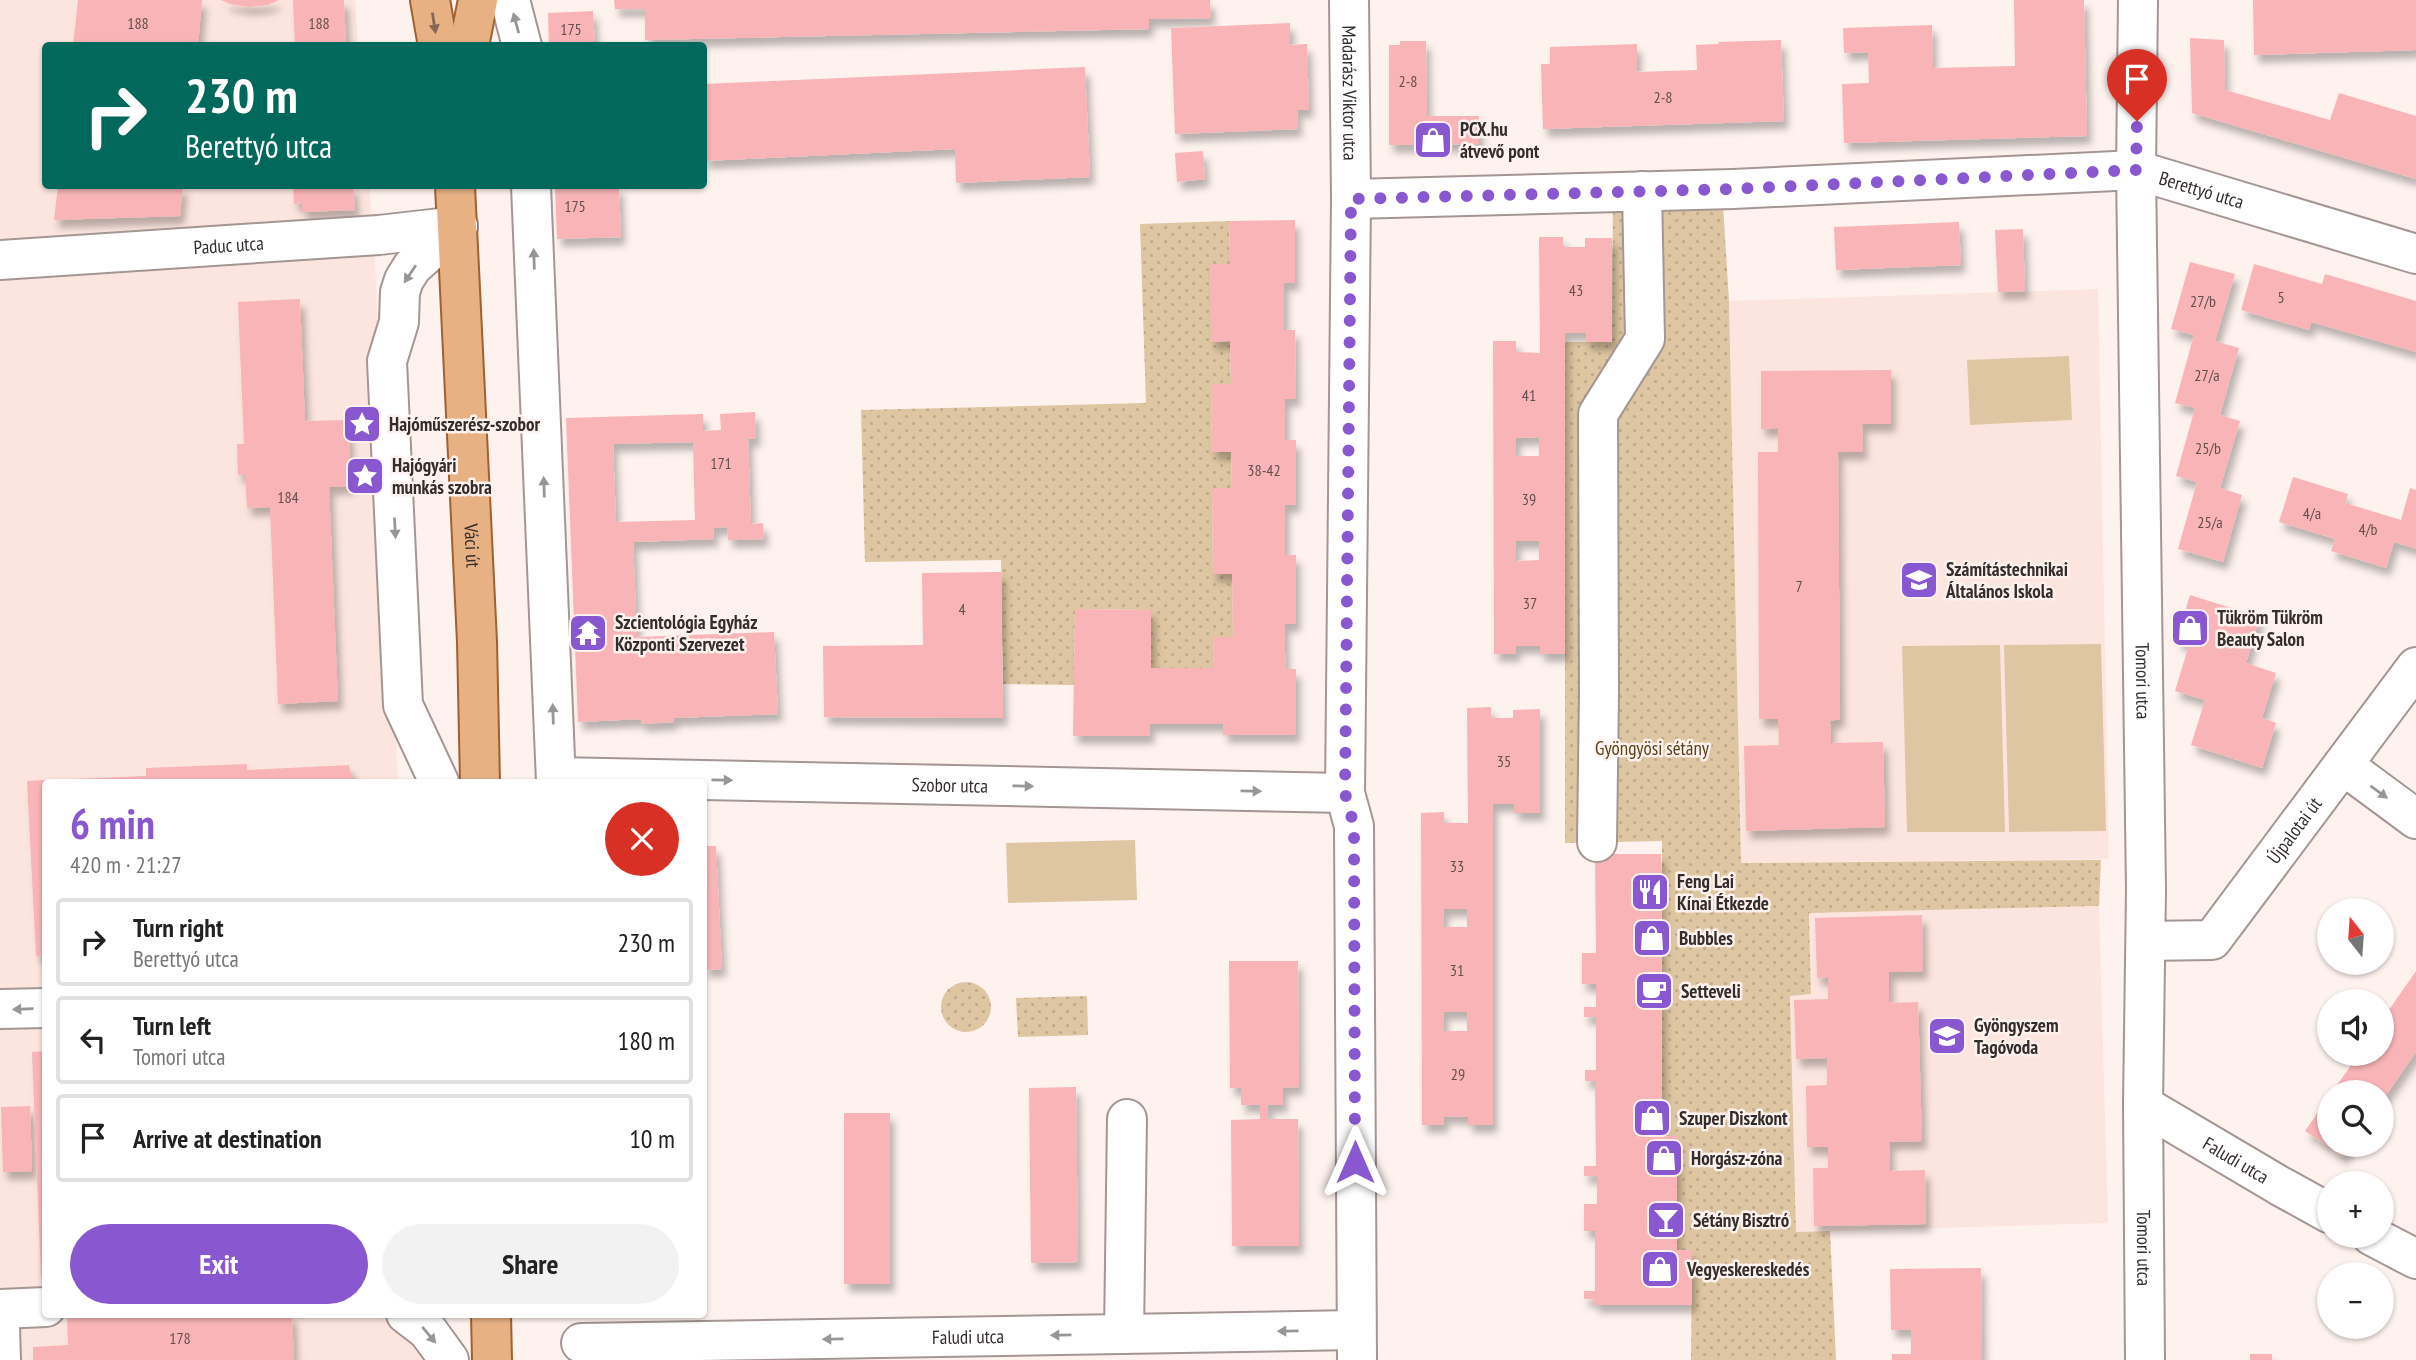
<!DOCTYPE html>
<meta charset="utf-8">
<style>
:root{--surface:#fff;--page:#f2f2f2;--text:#222;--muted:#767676;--line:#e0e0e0;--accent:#8957d0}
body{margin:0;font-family:"PT Sans Narrow",sans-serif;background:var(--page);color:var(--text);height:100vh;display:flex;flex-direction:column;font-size:26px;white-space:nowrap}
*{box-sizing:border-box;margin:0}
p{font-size:23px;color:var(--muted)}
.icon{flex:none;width:38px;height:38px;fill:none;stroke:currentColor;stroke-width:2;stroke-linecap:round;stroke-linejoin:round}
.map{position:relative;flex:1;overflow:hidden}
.side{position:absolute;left:42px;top:779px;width:665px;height:539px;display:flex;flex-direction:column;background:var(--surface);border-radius:7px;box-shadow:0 2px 5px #0004}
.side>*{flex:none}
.hud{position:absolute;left:42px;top:42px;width:665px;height:147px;border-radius:7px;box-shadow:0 2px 5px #0004;background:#00695c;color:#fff;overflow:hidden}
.needle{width:46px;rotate:343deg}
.controls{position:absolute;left:2317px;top:898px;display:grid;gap:14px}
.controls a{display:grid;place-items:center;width:77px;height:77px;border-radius:50%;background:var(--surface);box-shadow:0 2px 5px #0004;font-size:35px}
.pin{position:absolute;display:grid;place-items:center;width:60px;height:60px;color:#fff;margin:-72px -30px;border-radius:50% 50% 50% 0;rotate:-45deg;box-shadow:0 0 7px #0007}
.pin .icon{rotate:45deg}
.me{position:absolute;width:77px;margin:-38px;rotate:0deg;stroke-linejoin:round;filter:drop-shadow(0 0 5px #0008)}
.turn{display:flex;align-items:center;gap:24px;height:147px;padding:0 28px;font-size:32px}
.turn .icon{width:91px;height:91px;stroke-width:2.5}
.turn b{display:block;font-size:49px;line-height:60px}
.round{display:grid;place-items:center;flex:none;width:74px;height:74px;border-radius:37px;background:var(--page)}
.summary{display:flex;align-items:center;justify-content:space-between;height:119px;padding:0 28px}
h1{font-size:42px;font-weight:700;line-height:52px;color:var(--accent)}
.primary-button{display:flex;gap:14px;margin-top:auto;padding:14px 28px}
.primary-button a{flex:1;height:80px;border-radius:42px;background:var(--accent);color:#fff;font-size:28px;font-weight:700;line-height:80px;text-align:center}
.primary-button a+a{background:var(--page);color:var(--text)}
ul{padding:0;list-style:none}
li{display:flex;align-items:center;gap:21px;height:88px;margin:0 14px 10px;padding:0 14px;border:4px solid var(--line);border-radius:7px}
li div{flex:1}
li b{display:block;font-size:26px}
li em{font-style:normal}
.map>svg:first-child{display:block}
</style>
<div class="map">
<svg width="2416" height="1360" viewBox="0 0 2416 1360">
<defs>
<pattern id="green-dots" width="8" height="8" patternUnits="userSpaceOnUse" patternTransform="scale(1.75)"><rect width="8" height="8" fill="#dfc6a2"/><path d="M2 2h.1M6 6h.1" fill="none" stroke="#c0aa8c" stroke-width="1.8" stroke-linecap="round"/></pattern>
<filter id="shadow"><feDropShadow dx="4.5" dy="8" stdDeviation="3.5" flood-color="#0004"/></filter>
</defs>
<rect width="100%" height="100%" fill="#fef2ee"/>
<g fill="#fce5de">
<polygon points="0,0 355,0 358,45 46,46 46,186 369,186 375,260 398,782 46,782 46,1314 423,1314 425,1360 0,1360"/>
<polygon points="2098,289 2109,859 1741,863 1729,301"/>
<polygon points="2099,906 2108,1223 1796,1232 1790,995 1811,994 1809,913"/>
</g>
<g fill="url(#green-dots)">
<polygon points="1722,189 1729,301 1741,863 2101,860 2099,906 1809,913 1811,994 1790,996 1796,1232 1830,1231 1836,1360 1691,1360 1692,1251 1677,1250 1677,1137 1662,1136 1662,841 1565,843 1565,342 1612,342 1613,192"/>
<polygon points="1229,221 1230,264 1210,264 1212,342 1230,341 1231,384 1211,384 1212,452 1231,452 1232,488 1212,489 1213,574 1232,574 1233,637 1213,637 1214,668 1151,668 1151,610 1075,609 1074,685 1003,684 1001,560 865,562 861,410 1146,403 1140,224"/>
<circle cx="966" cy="1007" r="25"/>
<polygon points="1087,996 1088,1035 1018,1037 1016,998"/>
</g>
<g fill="#dfc6a2">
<polygon points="2069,356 2072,420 1970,425 1967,360"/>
<polygon points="2101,644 2106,831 2009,832 2004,645"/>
<polygon points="2000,645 2005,832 1907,832 1902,646"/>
<polygon points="1135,840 1137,900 1008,903 1006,843"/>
</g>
<g fill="#f8b4b6" fill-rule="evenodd" filter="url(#shadow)">
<polygon points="78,0 202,0 198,46 73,46"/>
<polygon points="221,0 279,0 268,5 249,7 230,4"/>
<polygon points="293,0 344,0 346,46 295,46"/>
<polygon points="614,0 1210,0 1211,18 1149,19 1149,29 645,40 645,9 615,9"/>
<polygon points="2014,0 2084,0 2087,136 1844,143 1842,84 1869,83 1868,52 1844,53 1843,28 1932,25 1933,68 2015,66"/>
<polygon points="2253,0 2416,0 2416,50 2254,55"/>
<polygon points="593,11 595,46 549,46 548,13"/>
<polygon points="1290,23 1290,45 1307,44 1309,110 1297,110 1298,129 1175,134 1171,28"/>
<polygon points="2190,38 2224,40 2225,90 2330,120 2339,93 2416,116 2416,179 2192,113"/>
<polygon points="1781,40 1784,121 1543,129 1541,64 1550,64 1550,47 1637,44 1637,72 1697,70 1696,45 1719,44 1718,42"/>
<polygon points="1400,41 1426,41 1427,116 1479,116 1479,144 1389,145 1389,45 1400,45"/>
<polygon points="1085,67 1090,177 956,183 955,149 704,161 704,84"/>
<polygon points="1203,151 1205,179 1177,182 1175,153"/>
<polygon points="58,186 183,186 180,216 54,220"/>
<polygon points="293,186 353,186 355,210 302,212 302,203 294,204"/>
<polygon points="555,186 619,186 621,237 557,239"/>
<polygon points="1295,220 1295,283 1284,283 1284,330 1295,330 1296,399 1285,399 1285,440 1296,440 1296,505 1285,505 1285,555 1296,555 1296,624 1285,624 1285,653 1286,669 1296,669 1296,735 1223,735 1223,724 1150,724 1150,736 1073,736 1075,609 1151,610 1151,668 1214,668 1213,637 1233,637 1232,574 1213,574 1212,488 1232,488 1231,452 1212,452 1211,384 1231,384 1230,341 1211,342 1210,264 1230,264 1229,221"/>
<polygon points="1959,222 1961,265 1836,270 1834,227"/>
<polygon points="2023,229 2025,291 1998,292 1995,230"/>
<path d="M1539,237H1563V247H1585V238H1612V342H1586V333H1565V654H1540V646H1516V654H1494L1493,341H1516V352L1540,353ZM1539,437V456H1516V438ZM1516,541H1539V560L1516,561Z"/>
<polygon points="2190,262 2235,274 2215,341 2239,348 2220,415 2240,421 2220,488 2242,495 2223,562 2178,549 2197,482 2176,476 2195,408 2175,403 2194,335 2171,329"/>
<polygon points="2254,264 2322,284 2325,274 2416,301 2416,352 2311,322 2309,330 2241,310"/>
<polygon points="300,299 305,421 348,420 351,486 329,487 338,701 278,704 270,507 247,508 245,475 238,475 237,444 244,444 238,302"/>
<polygon points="1891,370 1891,424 1862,424 1863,452 1838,452 1840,719 1830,721 1831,743 1883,742 1885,827 1746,831 1744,746 1779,745 1778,719 1759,719 1758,452 1778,452 1778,428 1761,429 1761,371"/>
<path d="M755,412L756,439H748L751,524L763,523L764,539L728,540L727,527L713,528L714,539L633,542L637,637L774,632L778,714L673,718L674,722L641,724V719L578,722L566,418L703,414V431L721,430L720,414ZM693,442L695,520L616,522L613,444Z"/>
<polygon points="2293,477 2348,494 2345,503 2401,520 2410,488 2416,490 2416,549 2394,542 2386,568 2331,551 2335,539 2279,522"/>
<polygon points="1001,572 1003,718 824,717 823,646 923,645 922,573"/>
<polygon points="2190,595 2260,617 2246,663 2276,673 2262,718 2276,723 2262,768 2191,745 2205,700 2175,691 2189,645 2176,641"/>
<path d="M1491,707V718H1513V710L1540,709V813H1514V804H1493V1125H1468V1117L1444,1116V1125H1422L1421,813L1444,812V823H1468L1467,708ZM1444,909H1467V927H1444ZM1444,1012H1467V1031H1444Z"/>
<polygon points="247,764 247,770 349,765 352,782 49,782 49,780 146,776 146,768"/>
<polygon points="46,780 46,955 36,956 27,781"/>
<polygon points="704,846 716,846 722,969 704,970"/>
<polygon points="1595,854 1661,854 1662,1136 1677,1136 1677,1250 1692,1250 1692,1305 1594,1305 1594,1299 1584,1299 1584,1291 1595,1291 1595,1231 1584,1231 1584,1204 1597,1204 1597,1176 1584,1176 1584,1166 1596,1166 1595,1081 1585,1081 1585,1070 1596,1070 1596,1017 1584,1017 1584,1007 1596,1007 1596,984 1582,984 1582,953 1596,953"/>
<polygon points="1922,915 1923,971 1889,972 1889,1003 1918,1002 1922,1141 1889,1142 1890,1171 1925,1170 1926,1224 1814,1226 1813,1168 1828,1168 1828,1147 1807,1147 1806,1086 1827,1085 1827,1058 1796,1059 1794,1000 1828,999 1828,977 1817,978 1815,918"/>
<polygon points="1229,961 1298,961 1299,1087 1283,1088 1283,1105 1268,1105 1268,1119 1298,1119 1299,1246 1232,1246 1231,1120 1260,1119 1260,1105 1241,1105 1241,1088 1230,1088"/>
<polygon points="2416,971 2416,1052 2382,1101 2382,1092 2332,1092 2359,1054 2382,1054 2382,1020"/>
<polygon points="46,1051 46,1277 41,1277 32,1052"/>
<polygon points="1076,1087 1078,1262 1031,1263 1029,1088"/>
<polygon points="2329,1096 2329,1144 2352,1144 2343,1157 2305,1131"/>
<polygon points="30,1106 32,1171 3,1172 1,1107"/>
<rect x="844" y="1113" width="46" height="171"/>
<polygon points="1981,1268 1982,1360 1892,1360 1892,1354 1911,1354 1911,1330 1891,1330 1890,1269"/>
<polygon points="67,1314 292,1314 294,1360 33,1360 33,1347 68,1345"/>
<rect x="2250" y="1354" width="22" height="6"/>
</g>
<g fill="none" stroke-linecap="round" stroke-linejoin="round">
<defs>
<g id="minor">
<polyline points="510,0 522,46"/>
<path id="s1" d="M1349,0L1351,199L1345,793L1354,826L1357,1360"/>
<path id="s2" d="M2138,0L2136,170L2146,890L2143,1105L2145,1360"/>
<polyline points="531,186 556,782"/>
<path id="s3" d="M1351,199L1733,189L2136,170L2416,254"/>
<path id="s4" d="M0,260L379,235L458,226"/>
<polyline points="2343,765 2416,819"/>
<path id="s5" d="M556,777L1345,793"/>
<polyline points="439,782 403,705 387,361 399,322 400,292 404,280 412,267 458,226"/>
<polyline points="1597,842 1599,693 1598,414 1645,339 1642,191"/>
<path id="s6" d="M2146,941L2212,940L2416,667"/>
<polyline points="0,1009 46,1008"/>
<path id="s7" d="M2143,1105L2280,1186L2329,1213"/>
<polyline points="2372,1236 2416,1259"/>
<polyline points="0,1309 46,1307"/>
<polyline points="406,1314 428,1331 449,1360"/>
<polyline points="0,1327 1,1360"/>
<polyline points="1124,1334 1127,1119"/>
<path id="s8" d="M581,1343L1356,1330"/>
</g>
<g id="major">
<polyline points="430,0 438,46"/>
<polyline points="469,46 478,0"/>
<path id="s9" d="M455,186L477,642L480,782"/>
<polyline points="491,1314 492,1360"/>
</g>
</defs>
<use href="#minor" stroke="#a49692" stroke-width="42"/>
<use href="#major" stroke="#9e6130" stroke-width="42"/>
<use href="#minor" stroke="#fff" stroke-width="38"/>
<use href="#major" stroke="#e7b184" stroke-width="38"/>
</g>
<defs><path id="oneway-solid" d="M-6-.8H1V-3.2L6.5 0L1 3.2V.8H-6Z" transform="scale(1.75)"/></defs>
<use fill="#846854" href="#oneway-solid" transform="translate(434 23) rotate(81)"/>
<g fill="#999696">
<use href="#oneway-solid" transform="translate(516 23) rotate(-105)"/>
<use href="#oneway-solid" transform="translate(534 259) rotate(-92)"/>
<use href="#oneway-solid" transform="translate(410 274) rotate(124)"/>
<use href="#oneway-solid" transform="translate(544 487) rotate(-92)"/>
<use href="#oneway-solid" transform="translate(395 528) rotate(87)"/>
<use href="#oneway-solid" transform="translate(553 714) rotate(-92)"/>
<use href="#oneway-solid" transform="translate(722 780) rotate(1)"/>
<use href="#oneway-solid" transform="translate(1023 786) rotate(1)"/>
<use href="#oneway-solid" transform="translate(1251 791) rotate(1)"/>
<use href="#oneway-solid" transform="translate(2379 792) rotate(36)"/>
<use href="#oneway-solid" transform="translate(23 1009) rotate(178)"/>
<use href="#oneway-solid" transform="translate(1288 1331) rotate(179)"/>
<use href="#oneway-solid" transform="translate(429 1335) rotate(50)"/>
<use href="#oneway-solid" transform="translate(1061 1335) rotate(179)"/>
<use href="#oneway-solid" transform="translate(833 1339) rotate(179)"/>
</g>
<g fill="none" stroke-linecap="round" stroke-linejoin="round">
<polyline stroke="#8957d0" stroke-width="12" stroke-dasharray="0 21.6" points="1355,1162 1354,826 1345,793 1351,199 1733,189 2136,170 2137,121"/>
</g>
<defs>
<symbol id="shop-square" viewBox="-11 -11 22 22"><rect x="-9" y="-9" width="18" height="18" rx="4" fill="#8957d0" stroke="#fef2ee"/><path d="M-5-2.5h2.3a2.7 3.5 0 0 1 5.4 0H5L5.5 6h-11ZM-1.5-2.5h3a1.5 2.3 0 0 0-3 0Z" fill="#fff"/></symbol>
<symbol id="sight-square" viewBox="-11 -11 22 22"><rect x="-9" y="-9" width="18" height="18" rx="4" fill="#8957d0" stroke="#fef2ee"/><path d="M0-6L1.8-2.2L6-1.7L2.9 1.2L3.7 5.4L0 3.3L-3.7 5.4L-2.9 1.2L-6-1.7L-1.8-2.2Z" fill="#fff"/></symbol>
<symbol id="school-square" viewBox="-11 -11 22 22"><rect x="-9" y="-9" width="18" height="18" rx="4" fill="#8957d0" stroke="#fef2ee"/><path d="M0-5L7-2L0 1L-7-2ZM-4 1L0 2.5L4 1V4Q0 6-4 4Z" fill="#fff"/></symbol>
<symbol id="temple-square" viewBox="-11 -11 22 22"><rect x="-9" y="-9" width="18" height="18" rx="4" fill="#8957d0" stroke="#fef2ee"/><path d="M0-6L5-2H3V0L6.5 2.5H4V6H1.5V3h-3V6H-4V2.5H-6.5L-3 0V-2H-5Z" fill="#fff"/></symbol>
<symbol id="restaurant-square" viewBox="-11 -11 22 22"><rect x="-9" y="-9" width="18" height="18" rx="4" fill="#8957d0" stroke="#fef2ee"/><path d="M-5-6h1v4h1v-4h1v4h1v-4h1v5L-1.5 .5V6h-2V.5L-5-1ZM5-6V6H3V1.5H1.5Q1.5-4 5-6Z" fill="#fff"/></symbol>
<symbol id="cafe-square" viewBox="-11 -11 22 22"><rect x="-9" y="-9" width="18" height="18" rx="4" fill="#8957d0" stroke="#fef2ee"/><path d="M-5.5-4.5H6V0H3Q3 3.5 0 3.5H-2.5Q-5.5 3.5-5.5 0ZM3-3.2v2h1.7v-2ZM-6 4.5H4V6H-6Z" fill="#fff"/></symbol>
<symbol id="bar-square" viewBox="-11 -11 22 22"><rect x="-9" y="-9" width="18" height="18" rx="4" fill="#8957d0" stroke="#fef2ee"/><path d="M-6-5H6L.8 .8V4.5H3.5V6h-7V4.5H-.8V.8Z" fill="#fff"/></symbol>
</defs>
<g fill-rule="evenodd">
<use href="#shop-square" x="1411" y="118" width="44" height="44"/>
<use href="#sight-square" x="340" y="402" width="44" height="44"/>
<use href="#sight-square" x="343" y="454" width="44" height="44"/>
<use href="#school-square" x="1897" y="558" width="44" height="44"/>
<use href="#shop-square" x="2168" y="606" width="44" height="44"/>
<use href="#temple-square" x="566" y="611" width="44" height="44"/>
<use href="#restaurant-square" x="1628" y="870" width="44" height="44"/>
<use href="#shop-square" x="1630" y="916" width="44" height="44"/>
<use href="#cafe-square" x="1632" y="969" width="44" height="44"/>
<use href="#school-square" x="1925" y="1014" width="44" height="44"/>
<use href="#shop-square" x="1630" y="1096" width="44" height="44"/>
<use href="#shop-square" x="1642" y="1136" width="44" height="44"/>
<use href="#bar-square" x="1644" y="1198" width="44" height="44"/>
<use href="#shop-square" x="1638" y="1247" width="44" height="44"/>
</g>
<g text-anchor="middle" stroke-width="5" stroke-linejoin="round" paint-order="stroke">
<g font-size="16" fill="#644f4e">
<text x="138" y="29">188</text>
<text x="319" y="29">188</text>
<text x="571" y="35">175</text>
<text x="1408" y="87">2-8</text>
<text x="1663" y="103">2-8</text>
<text x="575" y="212">175</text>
<text x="1576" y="296">43</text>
<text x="2281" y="303">5</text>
<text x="2203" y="307">27/b</text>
<text x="2207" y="381">27/a</text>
<text x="1529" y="401">41</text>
<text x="2208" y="454">25/b</text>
<text x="721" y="469">171</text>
<text x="1264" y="476">38-42</text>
<text x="288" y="503">184</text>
<text x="1529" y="505">39</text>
<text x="2312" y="519">4/a</text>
<text x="2210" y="528">25/a</text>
<text x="2368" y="535">4/b</text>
<text x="1799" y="592">7</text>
<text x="1530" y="609">37</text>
<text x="962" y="615">4</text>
<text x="1504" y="767">35</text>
<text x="1457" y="872">33</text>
<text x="1457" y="976">31</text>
<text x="1458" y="1080">29</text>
<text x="180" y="1344">178</text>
</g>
<g font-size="19" fill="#332d2c" stroke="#fef2ee">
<text dy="7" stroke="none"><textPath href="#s1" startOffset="93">Madarász Viktor utca</textPath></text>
<text dy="7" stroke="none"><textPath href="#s3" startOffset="854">Berettyó utca</textPath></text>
<text dy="7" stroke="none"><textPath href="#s4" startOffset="229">Paduc utca</textPath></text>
<text dy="7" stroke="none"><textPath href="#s9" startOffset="360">Váci út</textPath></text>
<text dy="7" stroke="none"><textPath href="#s2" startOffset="681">Tomori utca</textPath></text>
<text dy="7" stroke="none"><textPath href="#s5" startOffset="394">Szobor utca</textPath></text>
<text dy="7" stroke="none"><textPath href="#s6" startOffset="203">Újpalotai út</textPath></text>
<text dy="7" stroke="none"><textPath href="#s7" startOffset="108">Faludi utca</textPath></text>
<text dy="7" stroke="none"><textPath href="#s2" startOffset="1248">Tomori utca</textPath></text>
<text dy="7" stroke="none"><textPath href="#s8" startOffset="387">Faludi utca</textPath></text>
</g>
<g font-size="19" font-weight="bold" fill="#332d2c" stroke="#fef2ee" text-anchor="start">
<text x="1460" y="136">PCX.hu<tspan x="1460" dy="22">átvevő pont</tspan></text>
<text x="389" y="431">Hajóműszerész-szobor</text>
<text x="392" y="472">Hajógyári<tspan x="392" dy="22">munkás szobra</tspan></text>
<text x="1946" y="576">Számítástechnikai<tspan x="1946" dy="22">Általános Iskola</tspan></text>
<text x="2217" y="624">Tükröm Tükröm<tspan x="2217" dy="22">Beauty Salon</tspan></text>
<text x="615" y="629">Szcientológia Egyház<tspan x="615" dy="22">Központi Szervezet</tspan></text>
<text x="1677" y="888">Feng Lai<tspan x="1677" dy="22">Kínai Étkezde</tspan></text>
<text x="1679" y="945">Bubbles</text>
<text x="1681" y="998">Setteveli</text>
<text x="1974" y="1032">Gyöngyszem<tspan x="1974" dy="22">Tagóvoda</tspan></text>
<text x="1679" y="1125">Szuper Diszkont</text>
<text x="1691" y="1165">Horgász-zóna</text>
<text x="1693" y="1227">Sétány Bisztró</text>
<text x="1687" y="1276">Vegyeskereskedés</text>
</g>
<g font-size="19" fill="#5a4018" stroke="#fef2ee">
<text x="1652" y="755">Gyöngyösi sétány</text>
</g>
</g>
</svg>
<div class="controls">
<a><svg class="needle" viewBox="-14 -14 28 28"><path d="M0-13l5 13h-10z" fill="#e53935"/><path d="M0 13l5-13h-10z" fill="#767676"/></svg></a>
<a><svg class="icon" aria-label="sound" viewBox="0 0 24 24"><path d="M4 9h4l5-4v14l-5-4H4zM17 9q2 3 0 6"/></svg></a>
<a><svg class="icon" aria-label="search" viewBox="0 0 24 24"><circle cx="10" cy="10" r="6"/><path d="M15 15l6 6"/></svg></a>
<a>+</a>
<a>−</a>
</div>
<div class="pin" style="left:2137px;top:121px;background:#d93025"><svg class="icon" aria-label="arrive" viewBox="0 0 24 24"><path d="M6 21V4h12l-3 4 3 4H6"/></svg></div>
<svg class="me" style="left:1355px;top:1162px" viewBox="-20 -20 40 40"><path d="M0-17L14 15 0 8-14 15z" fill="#8957d0" stroke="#fff" stroke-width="4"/></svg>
<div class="hud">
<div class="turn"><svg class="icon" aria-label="right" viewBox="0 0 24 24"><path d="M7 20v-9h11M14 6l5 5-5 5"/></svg><div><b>230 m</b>Berettyó utca</div></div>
</div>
<section class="side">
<div class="summary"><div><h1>6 min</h1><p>420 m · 21:27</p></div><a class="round" style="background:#d93025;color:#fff"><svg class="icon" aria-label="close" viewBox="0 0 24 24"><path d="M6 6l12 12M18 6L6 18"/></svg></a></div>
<ul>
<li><svg class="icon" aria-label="right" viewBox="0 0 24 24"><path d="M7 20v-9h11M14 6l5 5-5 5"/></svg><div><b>Turn right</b><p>Berettyó utca</p></div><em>230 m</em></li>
<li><svg class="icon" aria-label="left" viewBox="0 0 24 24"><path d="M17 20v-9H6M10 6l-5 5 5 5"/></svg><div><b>Turn left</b><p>Tomori utca</p></div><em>180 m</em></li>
<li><svg class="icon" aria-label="arrive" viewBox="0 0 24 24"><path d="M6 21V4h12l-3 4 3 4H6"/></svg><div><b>Arrive at destination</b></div><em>10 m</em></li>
</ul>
<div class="primary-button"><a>Exit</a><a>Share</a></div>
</section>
</div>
